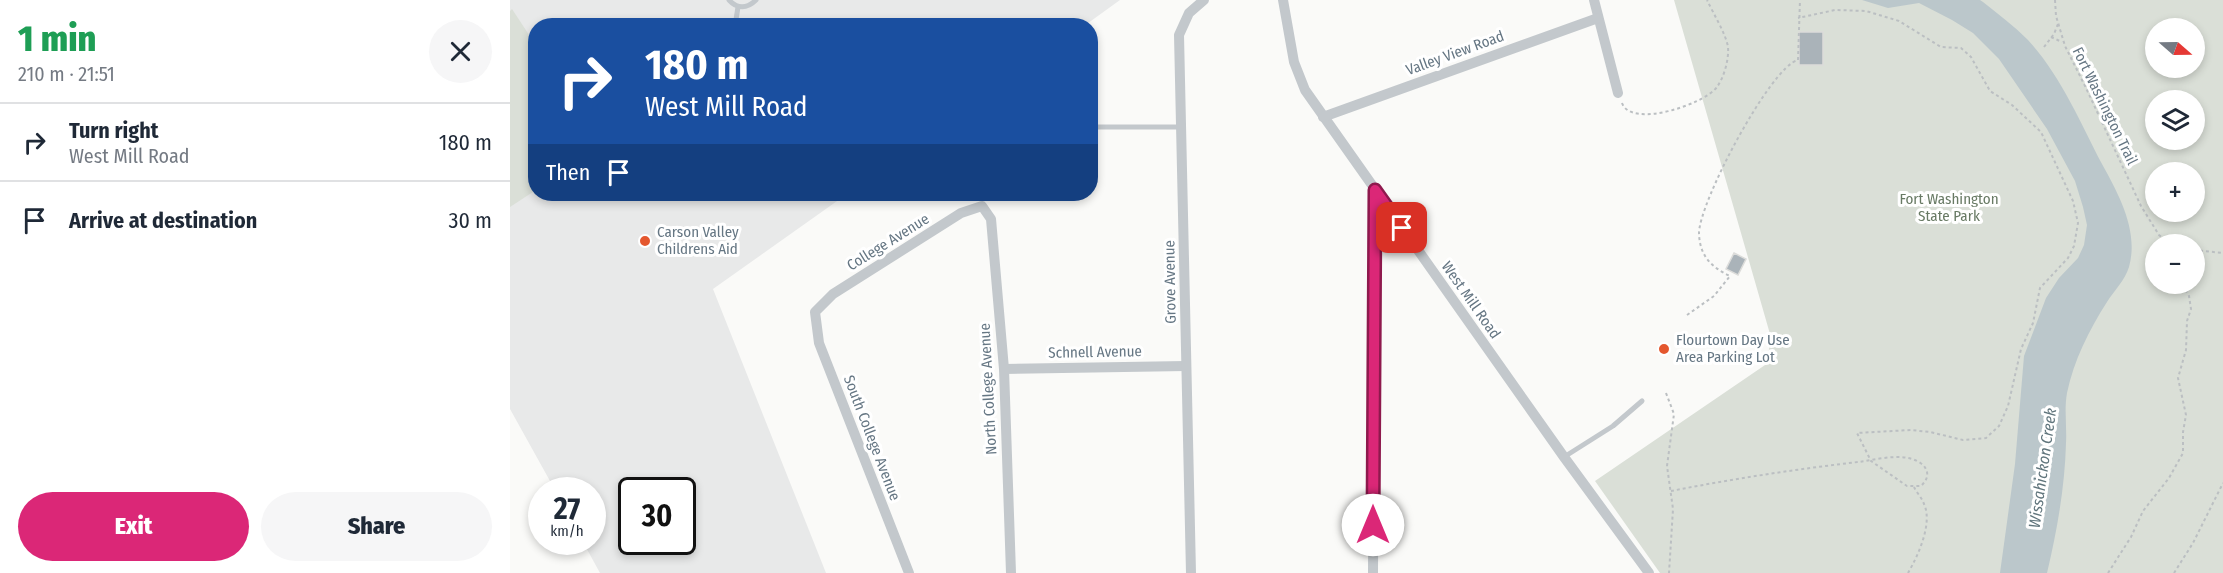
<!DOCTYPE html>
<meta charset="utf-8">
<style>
:root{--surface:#fff;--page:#f6f6f7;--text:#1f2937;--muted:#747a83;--line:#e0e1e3;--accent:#db2777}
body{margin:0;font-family:"Fira Sans Condensed",sans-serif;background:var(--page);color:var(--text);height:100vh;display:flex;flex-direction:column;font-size:22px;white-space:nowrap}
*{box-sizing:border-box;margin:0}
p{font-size:20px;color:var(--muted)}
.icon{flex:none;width:33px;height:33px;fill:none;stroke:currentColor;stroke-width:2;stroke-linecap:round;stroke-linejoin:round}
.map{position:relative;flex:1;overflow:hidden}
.drawer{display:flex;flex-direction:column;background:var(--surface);width:510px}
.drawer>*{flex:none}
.hud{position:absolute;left:18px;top:18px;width:570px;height:183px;border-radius:24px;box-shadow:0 3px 9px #0003;background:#1a4fa0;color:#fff;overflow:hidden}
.needle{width:39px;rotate:110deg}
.fabs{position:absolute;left:1635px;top:18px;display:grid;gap:12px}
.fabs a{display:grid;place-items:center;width:60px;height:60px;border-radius:50%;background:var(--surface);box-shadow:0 3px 9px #0003;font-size:30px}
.speed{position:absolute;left:18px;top:477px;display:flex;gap:12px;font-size:30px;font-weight:700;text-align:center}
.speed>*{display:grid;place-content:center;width:78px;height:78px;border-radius:50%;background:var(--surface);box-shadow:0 3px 9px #0003;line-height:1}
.speed small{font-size:15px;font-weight:400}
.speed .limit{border:3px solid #111;border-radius:9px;background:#fff;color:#111}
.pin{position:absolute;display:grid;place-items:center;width:51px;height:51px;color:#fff;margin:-26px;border-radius:12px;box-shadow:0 3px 9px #0006}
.me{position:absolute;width:66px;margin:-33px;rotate:0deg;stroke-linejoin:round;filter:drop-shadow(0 0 4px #0008)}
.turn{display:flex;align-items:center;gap:21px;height:126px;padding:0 18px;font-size:27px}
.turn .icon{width:78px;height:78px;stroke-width:2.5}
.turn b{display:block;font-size:42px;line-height:51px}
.then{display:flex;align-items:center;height:57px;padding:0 18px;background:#0003;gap:12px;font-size:22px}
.round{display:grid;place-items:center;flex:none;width:63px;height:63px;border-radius:32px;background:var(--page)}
.summary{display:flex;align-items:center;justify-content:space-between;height:102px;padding:0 18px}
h1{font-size:36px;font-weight:800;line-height:45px;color:#1e9e55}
.action{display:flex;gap:12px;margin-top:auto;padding:12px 18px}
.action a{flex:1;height:69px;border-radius:36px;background:var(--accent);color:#fff;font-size:24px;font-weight:800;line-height:69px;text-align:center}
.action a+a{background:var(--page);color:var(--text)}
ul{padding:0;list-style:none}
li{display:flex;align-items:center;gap:18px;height:78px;padding:0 18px;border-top:2px solid var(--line)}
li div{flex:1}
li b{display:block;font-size:22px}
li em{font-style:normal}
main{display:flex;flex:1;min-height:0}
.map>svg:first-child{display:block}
</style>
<main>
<section class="drawer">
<div class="summary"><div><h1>1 min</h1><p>210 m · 21:51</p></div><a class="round"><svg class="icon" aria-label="close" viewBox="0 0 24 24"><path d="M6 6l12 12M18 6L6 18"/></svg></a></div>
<ul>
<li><svg class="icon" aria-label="right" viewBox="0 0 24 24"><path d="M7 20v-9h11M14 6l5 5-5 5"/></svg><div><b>Turn right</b><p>West Mill Road</p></div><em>180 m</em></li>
<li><svg class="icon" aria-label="arrive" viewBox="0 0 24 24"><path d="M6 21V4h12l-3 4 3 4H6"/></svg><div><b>Arrive at destination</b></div><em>30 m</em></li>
</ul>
<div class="action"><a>Exit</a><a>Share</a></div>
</section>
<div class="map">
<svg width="1713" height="573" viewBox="0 0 1713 573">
<rect width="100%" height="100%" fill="#fafaf8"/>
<path fill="#e8e9e9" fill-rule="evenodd" d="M0,0H610L574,26H26V194H337L203,289L316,573H90L73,542H82V490H45L0,409ZM122,490H172V542H122Z"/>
<g fill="#dadfd7" fill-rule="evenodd">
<path d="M1164,0H1713V573H1150L1085,481L1258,363L1260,334ZM1646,28H1684V68H1646ZM1646,100H1684V140H1646ZM1646,172H1684V212H1646ZM1646,244H1684V284H1646Z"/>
<polygon points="2,9 25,44 26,190 0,207 0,11"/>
</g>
<path fill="#bbc7cb" d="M1352,0H1470L1473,2C1488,14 1504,26 1518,40C1551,76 1570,122 1592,164C1609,195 1629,231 1619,267C1615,280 1604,291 1597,302C1579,330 1564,360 1557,393C1554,410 1557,426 1556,443C1555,486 1547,531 1537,573H1490L1505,464L1514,356L1536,298L1549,278L1568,258L1574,245L1577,225L1573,207L1565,181L1537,129L1489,59L1463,33L1442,20L1409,3L1378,8Z"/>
<g fill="#aab3b9" stroke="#dcdcda" stroke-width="1.5">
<rect x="1289" y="32" width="24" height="33"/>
<polygon points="1224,253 1236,259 1228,275 1216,269"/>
</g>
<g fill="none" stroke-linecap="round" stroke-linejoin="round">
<g stroke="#bbbfc2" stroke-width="2" stroke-dasharray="3 3" stroke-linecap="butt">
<polyline points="1545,0 1546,16 1555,46 1576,88 1631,206 1649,235 1660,244"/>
<polyline points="1541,37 1552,42"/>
<polyline points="1534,47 1544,34 1548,24"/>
<path d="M1112,103C1121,129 1195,104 1207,87C1214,77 1219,60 1218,47C1216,34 1203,13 1197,0"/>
<polyline points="1684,250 1713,253"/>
<path d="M1177,315L1204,296L1220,276C1201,267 1190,256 1189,234C1188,204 1261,66 1288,60L1290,0"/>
<polyline points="1156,393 1164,414 1157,466 1163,509 1159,573"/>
<path d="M1161,491C1222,479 1287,469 1348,462C1364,460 1382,455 1398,458C1404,459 1410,462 1414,466C1420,474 1417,480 1411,486H1397L1361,461L1347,433L1401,430L1420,432L1453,440L1476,438L1489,426L1498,406L1511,349L1523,323L1530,288L1558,258L1564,246L1568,223L1563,201L1531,132L1502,105L1480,91L1461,57L1451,48L1431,47L1389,21L1356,11L1325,10L1288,18"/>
<path d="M1398,573C1408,556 1423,523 1414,504C1412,498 1407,493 1404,487"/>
<polyline points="1598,573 1621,537 1633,511 1659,478 1673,453 1673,432 1676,415 1668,378 1676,350 1677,321 1681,309 1679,296 1672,284"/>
<polyline points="1664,573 1683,543 1713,483"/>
</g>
<g stroke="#c3c8cc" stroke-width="5">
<path d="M219,0C227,9 237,9 246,0"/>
<polyline points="225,26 228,7"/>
<polyline points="586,127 671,127"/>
<polyline points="1054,457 1103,426 1132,401"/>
</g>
<g stroke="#c3c8cc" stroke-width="10">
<polyline points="773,0 784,62 795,90 1054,457 1139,573"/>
<polyline points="1084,0 1108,93"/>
<polyline points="813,117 1088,18"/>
<polyline points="494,369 676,366"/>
<polyline points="399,573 309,343 305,312 323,294 451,213 472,206 481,219 494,369 501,573"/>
<polyline points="681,573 669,35 679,13 694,0"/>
<polyline points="863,573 865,190"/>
</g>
</g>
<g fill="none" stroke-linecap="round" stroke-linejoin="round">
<defs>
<polyline id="route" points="863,525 865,190 892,228"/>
</defs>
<use href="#route" stroke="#8e194d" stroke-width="15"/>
<use href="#route" stroke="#db2777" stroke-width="10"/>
</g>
<g fill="#e4572e" stroke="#fff" stroke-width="2">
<circle cx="135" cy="241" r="6"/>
<circle cx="1154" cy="349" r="6"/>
</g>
<g text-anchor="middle" stroke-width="6" stroke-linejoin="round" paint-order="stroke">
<g font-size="15" fill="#657683" stroke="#fff">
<text transform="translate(945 53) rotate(-20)" y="5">Valley View Road</text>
<text transform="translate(1595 106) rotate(64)" y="5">Fort Washington Trail</text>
<text transform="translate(378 242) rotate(-32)" y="5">College Avenue</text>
<text transform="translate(660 282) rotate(-91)" y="5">Grove Avenue</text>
<text transform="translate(961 300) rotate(55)" y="5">West Mill Road</text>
<text transform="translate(585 352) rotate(-1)" y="5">Schnell Avenue</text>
<text transform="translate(478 389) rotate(-93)" y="5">North College Avenue</text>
<text transform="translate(362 438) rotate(69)" y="5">South College Avenue</text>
</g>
<g font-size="15" fill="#687a64" stroke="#fff">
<text x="1439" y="204">Fort Washington<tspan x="1439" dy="17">State Park</tspan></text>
</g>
<g font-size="15" fill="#657683" stroke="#fff" text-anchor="start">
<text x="147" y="237">Carson Valley<tspan x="147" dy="17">Childrens Aid</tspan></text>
<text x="1166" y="345">Flourtown Day Use<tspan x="1166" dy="17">Area Parking Lot</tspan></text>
</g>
<g font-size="16" font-style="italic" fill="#60757c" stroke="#fff">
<text transform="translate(1532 468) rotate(-82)" y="6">Wissahickon Creek</text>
</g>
</g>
</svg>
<div class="fabs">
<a><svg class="needle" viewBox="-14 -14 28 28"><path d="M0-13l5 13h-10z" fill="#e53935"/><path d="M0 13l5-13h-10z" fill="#747a83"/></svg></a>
<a><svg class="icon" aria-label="layers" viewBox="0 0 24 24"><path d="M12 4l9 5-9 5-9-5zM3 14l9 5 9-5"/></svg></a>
<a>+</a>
<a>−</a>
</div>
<div class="speed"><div>27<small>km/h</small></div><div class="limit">30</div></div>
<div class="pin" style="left:892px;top:228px;background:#d93025"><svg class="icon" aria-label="arrive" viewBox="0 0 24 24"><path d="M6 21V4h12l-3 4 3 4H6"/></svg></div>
<svg class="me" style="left:863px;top:525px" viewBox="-20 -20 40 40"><circle r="19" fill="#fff"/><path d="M0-13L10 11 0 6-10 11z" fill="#db2777"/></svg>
<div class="hud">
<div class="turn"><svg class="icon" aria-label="right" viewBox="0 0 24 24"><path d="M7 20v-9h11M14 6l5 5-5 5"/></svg><div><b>180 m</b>West Mill Road</div></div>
<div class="then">Then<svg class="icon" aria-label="arrive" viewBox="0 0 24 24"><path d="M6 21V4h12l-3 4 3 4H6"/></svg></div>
</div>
</div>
</main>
